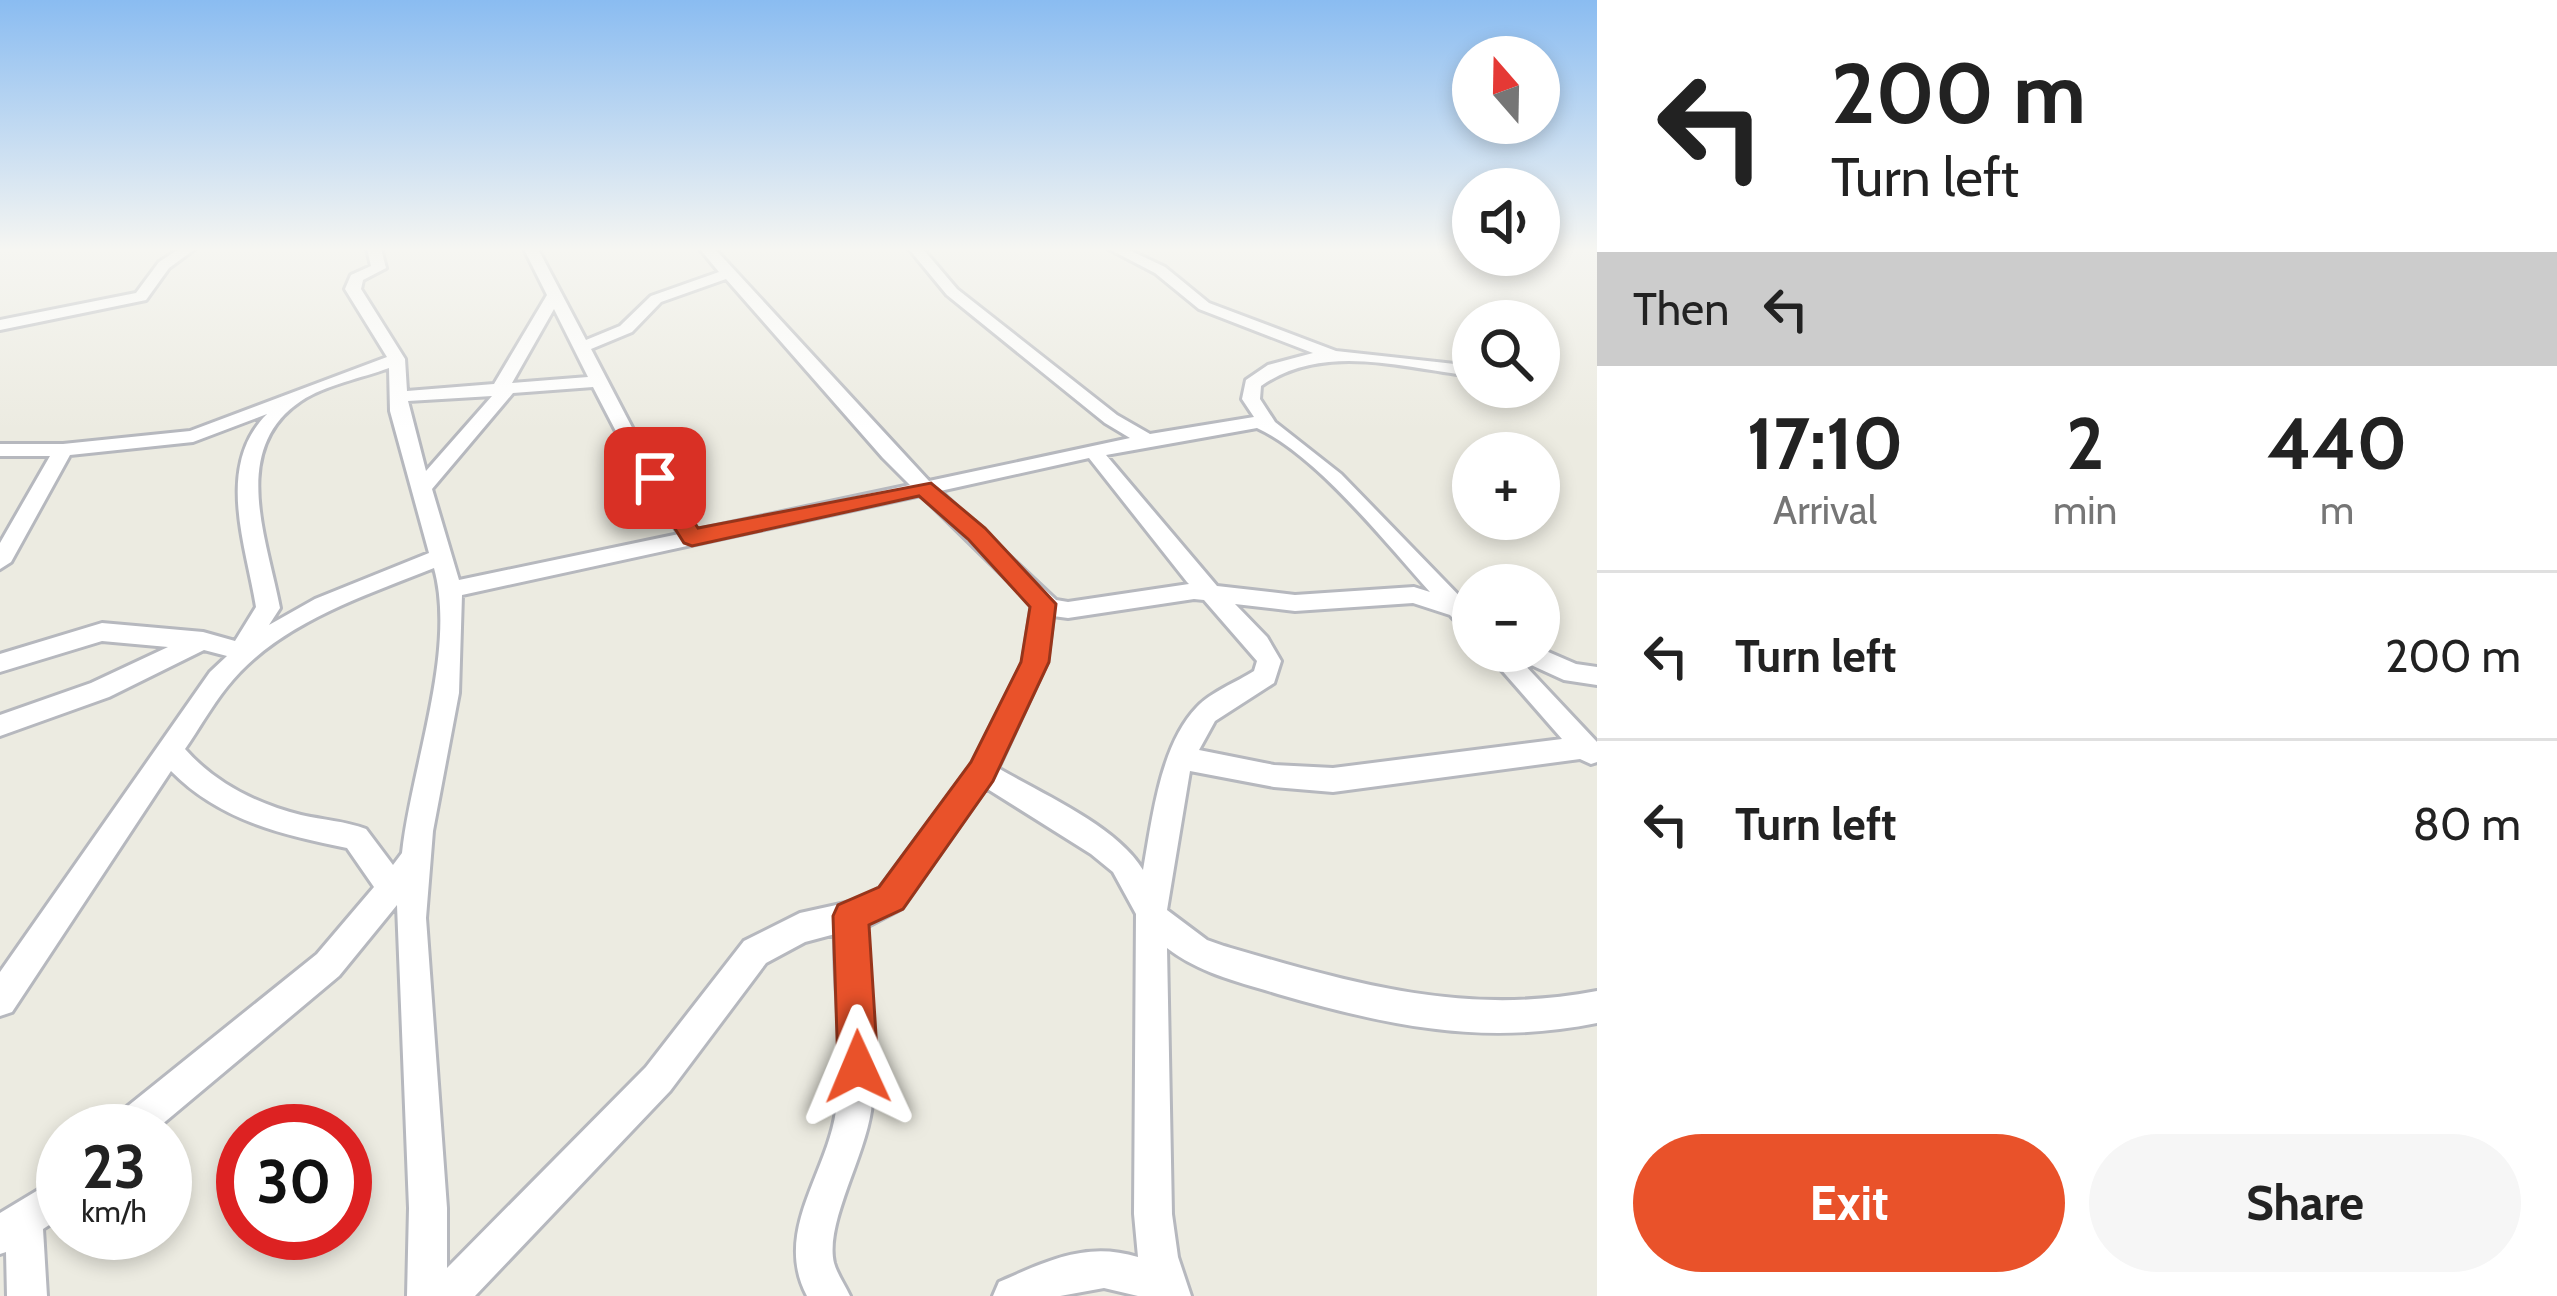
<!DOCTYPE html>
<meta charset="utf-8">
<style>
:root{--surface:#fff;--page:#f6f6f6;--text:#222;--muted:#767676;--line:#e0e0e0;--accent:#e9522a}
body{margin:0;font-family:Cabin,sans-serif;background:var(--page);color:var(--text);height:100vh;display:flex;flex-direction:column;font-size:45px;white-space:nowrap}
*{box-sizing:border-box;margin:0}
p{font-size:39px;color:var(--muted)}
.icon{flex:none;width:66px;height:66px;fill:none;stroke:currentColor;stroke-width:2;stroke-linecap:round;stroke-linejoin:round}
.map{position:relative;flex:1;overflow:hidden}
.panel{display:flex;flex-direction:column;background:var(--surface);width:960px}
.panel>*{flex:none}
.guide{background:#fff;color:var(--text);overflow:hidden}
.needle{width:78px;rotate:340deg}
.controls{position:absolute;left:1452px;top:36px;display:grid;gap:24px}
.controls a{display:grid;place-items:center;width:108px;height:108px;border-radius:50%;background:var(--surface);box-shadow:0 6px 18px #0003;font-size:60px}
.speed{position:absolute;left:36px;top:1104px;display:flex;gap:24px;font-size:60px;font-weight:700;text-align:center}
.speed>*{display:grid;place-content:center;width:156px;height:156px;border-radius:50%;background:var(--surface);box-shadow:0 6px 18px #0003;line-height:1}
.speed small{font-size:30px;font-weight:400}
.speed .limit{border:18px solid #d22;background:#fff;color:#111}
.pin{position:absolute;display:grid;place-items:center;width:102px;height:102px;color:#fff;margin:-51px;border-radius:24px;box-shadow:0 6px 18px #0006}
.me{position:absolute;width:132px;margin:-66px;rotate:359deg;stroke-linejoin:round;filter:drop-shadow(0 0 9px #0008)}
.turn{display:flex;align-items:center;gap:42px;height:252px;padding:0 36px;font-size:54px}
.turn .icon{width:156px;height:156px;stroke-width:2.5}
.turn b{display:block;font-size:84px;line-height:102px}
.then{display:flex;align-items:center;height:114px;padding:0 36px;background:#0003;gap:24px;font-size:45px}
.eta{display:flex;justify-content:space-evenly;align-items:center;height:204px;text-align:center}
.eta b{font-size:72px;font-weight:700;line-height:84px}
.cta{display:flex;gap:24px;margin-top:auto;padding:24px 36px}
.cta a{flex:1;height:138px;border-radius:72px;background:var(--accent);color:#fff;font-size:48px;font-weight:700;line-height:138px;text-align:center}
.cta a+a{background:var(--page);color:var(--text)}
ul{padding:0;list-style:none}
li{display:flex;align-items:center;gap:36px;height:168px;padding:0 36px;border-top:3px solid var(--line)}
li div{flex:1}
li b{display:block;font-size:45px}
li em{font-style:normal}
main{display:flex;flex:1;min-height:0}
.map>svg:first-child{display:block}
</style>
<main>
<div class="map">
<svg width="1597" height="1296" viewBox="0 0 1597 1296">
<rect width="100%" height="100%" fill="#ecebe1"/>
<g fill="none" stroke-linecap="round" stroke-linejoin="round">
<defs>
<g id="minor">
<polygon points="179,249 195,249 169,268 146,300 0,330 0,320 136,293 159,262"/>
<path d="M367,249H381L386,268L363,280L361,289L405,359L407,391L494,384L547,295L524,249H538L586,340L620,326L651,296L719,272L700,249H715L929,481L1130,438L1105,423L947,295L909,249H923L957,289L1117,415L1150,434L1254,417L1242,399L1246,380L1268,365L1313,353L1199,309L1155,273L1109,249H1127L1165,267L1209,303L1336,351L1473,366V376C1402,368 1324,342 1261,386L1260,399L1275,422L1341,474L1473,610V634L1465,631L1450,615L1413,603L1295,611L1235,604L1267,637L1281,661L1274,683L1215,721L1199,750L1274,765L1333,768L1562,739L1485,651H1539V648L1576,664L1597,667V685L1564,680L1520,660L1597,742V762L1591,764L1580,759L1333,792L1274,787L1190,771L1167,910L1207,940L1224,946C1351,983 1464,1017 1597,991V1023C1483,1046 1388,1026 1278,994C1239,982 1199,973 1167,948L1172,1214L1178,1257L1191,1296H1138L1104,1288L1060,1296H993L999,1282C1047,1261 1086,1241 1138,1257L1134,1214L1136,914L1113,872L1091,854L986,788L902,908L866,927C867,985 877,1044 872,1102C869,1151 824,1222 834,1263C837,1274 845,1285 850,1296H807C773,1232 827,1174 836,1111C845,1052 834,993 835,934L805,942L766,963L670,1091L475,1296H407L409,1208L397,905L339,976L154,1131H108L113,1118L317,954L374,887L347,848C282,835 219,820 171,771L12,1012L0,1016V972L210,672L227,656L204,650L109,697L0,736V715L91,683L168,647L102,641L0,672V654L102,623L203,632L235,641L256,607C246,545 215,466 267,414L193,442L70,455L11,562L0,569V543L50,456H0V444H63L190,431L387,357L345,289L351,275L371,266ZM726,279L883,458L910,485L697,530L638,439L591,349L632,332L661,302ZM554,309L588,377L512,383ZM389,368L390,411L429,553L315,599L269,625L280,608C267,539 229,449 301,401C325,385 362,378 389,368ZM593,387L620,439L679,534L459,580L432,489L513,393ZM492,396L426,471L408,401ZM1257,428C1316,455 1385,542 1430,592L1414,587L1295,595L1217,586L1106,455ZM1089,458L1187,582L1189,584L1068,602L1056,600L940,491ZM921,495L1032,604L1023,662L972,764L880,888L859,900L800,913L744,941L646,1067L447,1268V1208L426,918L433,831L459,693L462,595ZM434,568C457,651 411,768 402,853L393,865L366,829C345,821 323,820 301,815C257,804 215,783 185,749C199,729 211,707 227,687C276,624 362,597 434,568ZM1194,599L1204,600L1257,661L1254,671C1237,682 1211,692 1197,707C1160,745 1152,820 1143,870C1117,826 1042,794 998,768L1047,662L1053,616L1068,618Z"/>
<polygon points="63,1175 63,1216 43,1229 47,1296 7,1296 6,1252 0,1254 0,1213"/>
</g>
</defs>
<use href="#minor" stroke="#b6b8be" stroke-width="6"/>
<use href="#minor" fill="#fff" fill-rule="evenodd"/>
</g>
<linearGradient id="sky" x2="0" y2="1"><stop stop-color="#8abcf1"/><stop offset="0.58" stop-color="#f6f6f2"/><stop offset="1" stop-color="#f6f6f2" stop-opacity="0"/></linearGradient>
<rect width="1597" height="430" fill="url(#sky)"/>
<polygon fill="#e9522a" stroke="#97351b" stroke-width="3" points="655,471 663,473 698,528 931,483 985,528 1056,604 1049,662 993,781 903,909 869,925 878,1067 872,1081 858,1086 844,1081 838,1067 833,916 838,905 879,887 971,762 1021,662 1030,607 968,539 919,496 692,546 684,543 643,478"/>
</svg>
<div class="controls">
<a><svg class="needle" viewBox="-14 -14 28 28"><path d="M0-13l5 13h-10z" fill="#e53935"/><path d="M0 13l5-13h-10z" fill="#767676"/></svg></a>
<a><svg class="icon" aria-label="sound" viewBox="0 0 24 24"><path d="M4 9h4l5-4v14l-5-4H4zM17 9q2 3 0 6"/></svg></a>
<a><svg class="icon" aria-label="search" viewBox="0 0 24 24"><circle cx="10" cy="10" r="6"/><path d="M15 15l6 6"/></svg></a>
<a>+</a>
<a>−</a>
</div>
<div class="speed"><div>23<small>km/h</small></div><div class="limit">30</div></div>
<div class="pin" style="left:655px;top:478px;background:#d93025"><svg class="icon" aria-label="arrive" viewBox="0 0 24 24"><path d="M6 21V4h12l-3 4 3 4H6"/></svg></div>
<svg class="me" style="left:858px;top:1067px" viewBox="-20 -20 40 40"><path d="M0-17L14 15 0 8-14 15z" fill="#e9522a" stroke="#fff" stroke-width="4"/></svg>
</div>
<section class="panel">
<div class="guide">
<div class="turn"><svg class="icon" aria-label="left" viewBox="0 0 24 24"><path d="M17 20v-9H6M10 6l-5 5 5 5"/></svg><div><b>200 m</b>Turn left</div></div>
<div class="then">Then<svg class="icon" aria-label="left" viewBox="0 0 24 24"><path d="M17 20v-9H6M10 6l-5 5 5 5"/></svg></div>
</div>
<div class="eta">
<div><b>17:10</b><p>Arrival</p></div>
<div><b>2</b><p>min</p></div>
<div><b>440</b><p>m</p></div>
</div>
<ul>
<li><svg class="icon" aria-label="left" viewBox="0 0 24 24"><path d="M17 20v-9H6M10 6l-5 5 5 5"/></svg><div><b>Turn left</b></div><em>200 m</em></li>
<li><svg class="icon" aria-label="left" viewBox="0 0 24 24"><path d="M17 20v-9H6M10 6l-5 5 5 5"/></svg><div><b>Turn left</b></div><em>80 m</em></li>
</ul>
<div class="cta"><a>Exit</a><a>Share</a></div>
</section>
</main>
